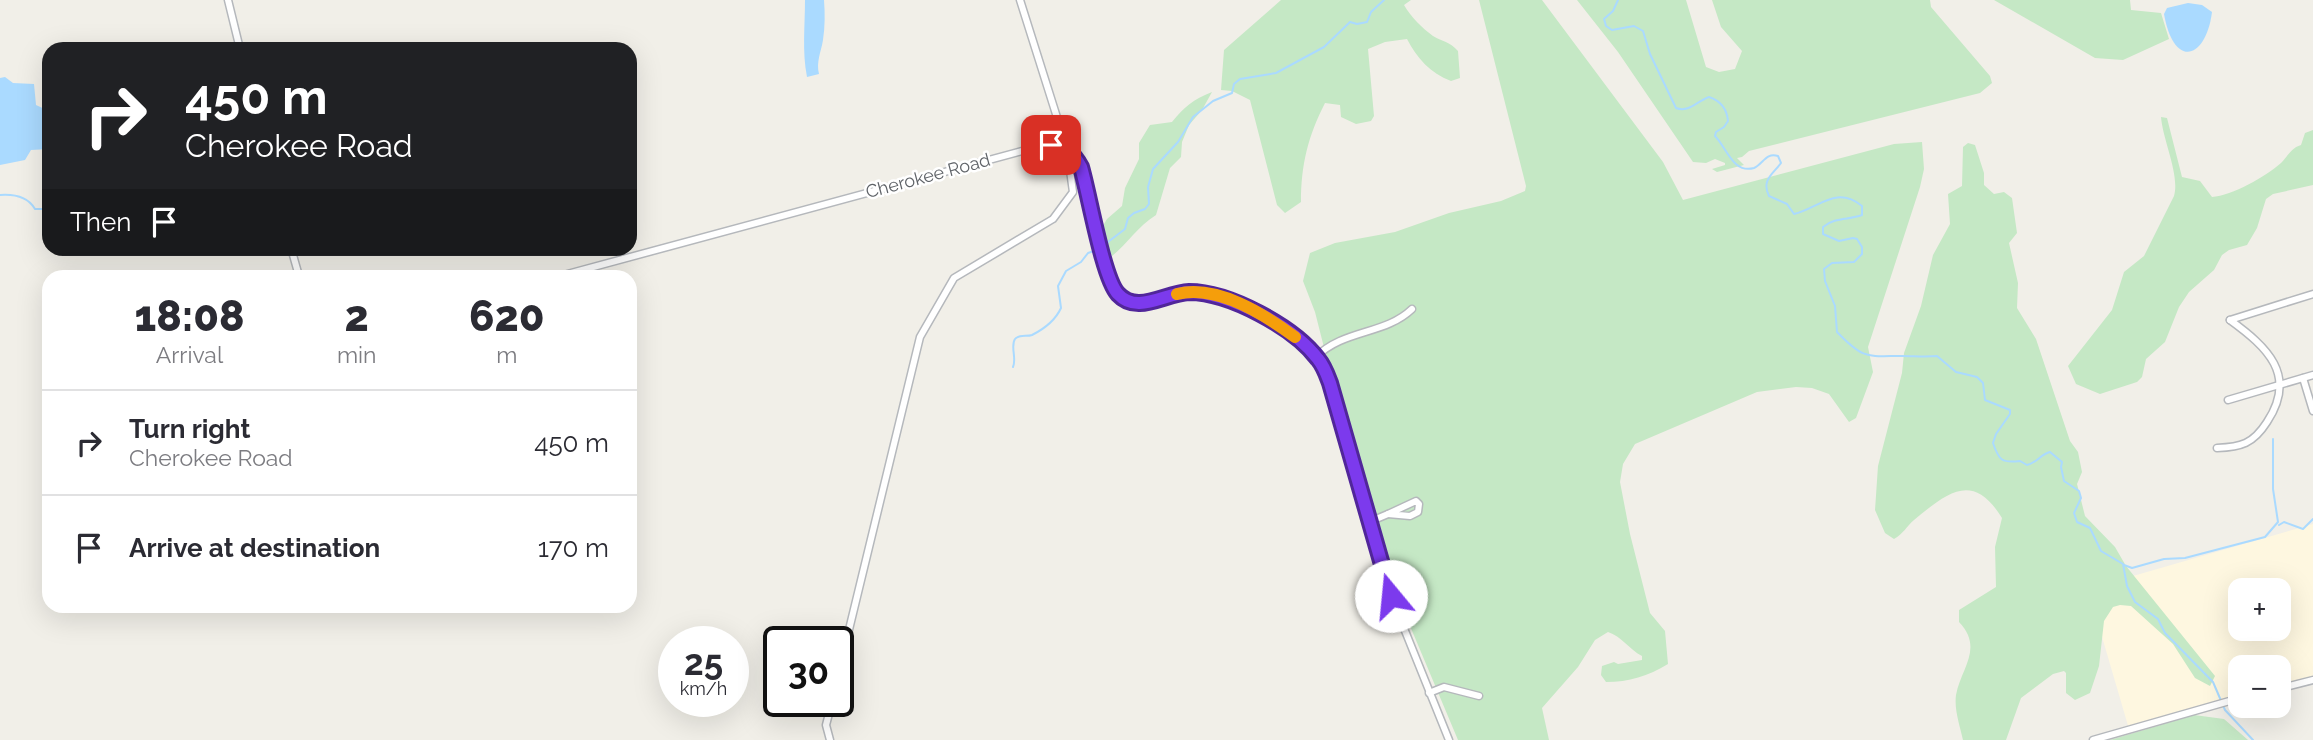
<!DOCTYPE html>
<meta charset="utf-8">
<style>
:root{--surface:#fff;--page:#f2f2f3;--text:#2b2b33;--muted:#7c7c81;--line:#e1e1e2}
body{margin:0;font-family:Raleway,sans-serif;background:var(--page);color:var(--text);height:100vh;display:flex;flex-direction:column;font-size:26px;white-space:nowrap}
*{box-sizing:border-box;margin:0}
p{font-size:23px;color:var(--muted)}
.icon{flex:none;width:38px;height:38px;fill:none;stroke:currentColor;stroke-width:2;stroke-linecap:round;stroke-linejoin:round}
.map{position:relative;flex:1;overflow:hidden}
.sheet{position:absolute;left:42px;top:270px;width:595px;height:343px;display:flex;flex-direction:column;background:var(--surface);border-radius:21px;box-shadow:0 7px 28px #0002}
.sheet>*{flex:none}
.hud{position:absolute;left:42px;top:42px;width:595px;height:214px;border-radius:21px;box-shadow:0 7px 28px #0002;background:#202124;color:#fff;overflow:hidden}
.fabs{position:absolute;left:2228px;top:578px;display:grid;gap:14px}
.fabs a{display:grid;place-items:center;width:63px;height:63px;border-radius:14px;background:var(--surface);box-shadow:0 7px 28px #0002;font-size:35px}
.speed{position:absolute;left:658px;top:626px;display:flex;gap:14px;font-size:35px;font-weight:700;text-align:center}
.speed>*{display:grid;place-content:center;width:91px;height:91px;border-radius:50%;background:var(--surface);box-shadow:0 7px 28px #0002;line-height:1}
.speed small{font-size:18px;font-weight:400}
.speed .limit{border:4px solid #111;border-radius:10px;background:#fff;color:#111}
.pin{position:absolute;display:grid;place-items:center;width:60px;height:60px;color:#fff;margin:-30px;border-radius:14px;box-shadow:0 4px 10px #0006}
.me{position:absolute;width:77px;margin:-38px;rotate:343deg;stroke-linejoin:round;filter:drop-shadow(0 0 5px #0008)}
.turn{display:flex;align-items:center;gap:24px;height:147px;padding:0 28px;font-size:32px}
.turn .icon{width:91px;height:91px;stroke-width:2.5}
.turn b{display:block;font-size:49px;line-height:60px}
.then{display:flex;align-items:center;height:66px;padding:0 28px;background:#0003;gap:14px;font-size:26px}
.eta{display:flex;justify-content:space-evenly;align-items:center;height:119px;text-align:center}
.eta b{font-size:42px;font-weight:800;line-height:49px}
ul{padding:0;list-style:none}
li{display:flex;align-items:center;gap:21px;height:105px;padding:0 28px;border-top:2px solid var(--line)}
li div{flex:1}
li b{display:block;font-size:26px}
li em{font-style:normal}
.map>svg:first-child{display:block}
</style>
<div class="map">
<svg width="2313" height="740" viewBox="0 0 2313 740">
<rect width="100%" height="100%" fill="#f1efe8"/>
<path fill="#fef7e0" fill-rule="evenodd" d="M2313,524V680L2279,689L2278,667H2240V698L2129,729L2088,589ZM2240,590H2278V628H2240Z"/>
<g fill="#c5e8c5">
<path d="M1281,0H1411L1404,5C1411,17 1422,28 1433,36C1443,42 1449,41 1458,51L1460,78L1451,81C1430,73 1417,58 1407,39L1385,42L1368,49L1374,116L1371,121L1356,124L1341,117L1340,105L1325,103C1308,136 1301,165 1301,202L1285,213L1277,205L1250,100L1232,91L1221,90L1224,50Z"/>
<path d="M1479,0H1542L1663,162L1683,200L1894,144L1922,142L1924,169L1920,187L1868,347L1873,372L1856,418L1849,422L1829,394L1812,388L1796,387L1757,392L1635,444L1623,464L1620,482L1630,534L1650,613L1665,631L1668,664C1648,676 1629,682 1606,682L1601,675L1602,666L1614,662L1618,664L1642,660V656C1630,650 1621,636 1608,632L1595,640L1578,667L1542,708L1549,740H1458L1381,557L1358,453L1332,379L1315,312L1303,281L1310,253L1335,243L1395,232L1449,213L1501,201L1525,191L1526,186Z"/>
<polygon points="1577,0 1686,0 1706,67 1719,72 1735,69 1742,51 1721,27 1712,0 1930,0 1931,7 1990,76 1992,83 1980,93 1749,151 1742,157 1737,158 1744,165 1717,172 1712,169 1725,165 1725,163 1715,159 1706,163 1693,162 1618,52"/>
<polygon points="1994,0 2130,0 2131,10 2161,13 2169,39 2123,60 2095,58"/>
<path d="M1212,92L1202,110L1189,125L1182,142L1181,157L1170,168L1156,215C1138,226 1128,243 1112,256L1106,246L1101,229L1107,219L1122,206L1125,188L1139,159V143L1150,125L1172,122C1184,107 1194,99 1212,92Z"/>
<path d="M2161,117L2167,118L2182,177L2200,181L2212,197C2232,196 2266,176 2281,163C2288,156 2291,148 2301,145L2305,133L2313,130V185L2273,194L2266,199L2257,228L2247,245L2229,250L2222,255L2214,270L2189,292L2179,307L2165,342L2146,359L2142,377L2137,382L2100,394L2076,384L2068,366L2112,310L2124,272L2144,256L2174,196C2180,175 2163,141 2161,117Z"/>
<path d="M1968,143L1975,145L1984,173V185L1994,194L2004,192L2012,198L2017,233L2009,243L2018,283L2017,308L2036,339L2070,441L2078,452L2082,472L2077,484L2085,516L2115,547L2126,566L2215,676L2210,686L2195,678L2173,644L2131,606L2120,605L2113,607L2104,621L2099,666L2090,693L2075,700L2066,693V673L2064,671L2053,674L2021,698L2006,740H1963C1960,726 1954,710 1956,695C1961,668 1984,648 1959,622V610L1996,587L1995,547L2002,518C1973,471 1948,492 1914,520C1907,526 1903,534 1894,539L1885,533L1875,510L1878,466L1902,373L1904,353L1921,306L1933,255L1950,224L1948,194L1962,186L1963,147Z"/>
<polygon points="2194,715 2224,719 2248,740 2110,740"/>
</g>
<g fill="#aadaff">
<path d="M805,0H824C825,13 825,27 823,40C821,52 816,62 819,74L807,77C802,51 805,26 805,0Z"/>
<path d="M2188,3L2202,5L2212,12C2206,59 2174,70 2164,14L2167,8Z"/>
<polygon points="5,77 13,83 34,84 36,105 49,111 49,149 31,150 25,160 0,165 0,78"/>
</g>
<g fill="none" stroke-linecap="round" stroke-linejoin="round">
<g stroke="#aadaff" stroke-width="2">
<path d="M1618,0L1613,11L1604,19L1606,26L1612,30L1634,26L1643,31L1650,54L1676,108C1689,113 1697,101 1709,97C1721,101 1727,109 1728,121L1724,127L1716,132L1715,136C1727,148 1733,174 1754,168C1763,164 1766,152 1778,156L1781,163C1773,174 1761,180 1769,196L1787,204L1794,214C1819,208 1836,185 1862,206V215C1849,220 1835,217 1823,227V234L1839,241L1853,238L1857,239L1862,247V254L1854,262L1832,263L1824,269L1825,281L1835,306L1837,332C1864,360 1867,356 1902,356C1914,356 1925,357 1937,356L1956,372L1977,377L1983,383L1985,400L2010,410V414L1996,434L1993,443C1999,461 2002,463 2020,461L2027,465C2038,462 2041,454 2050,452L2062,462L2061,467L2064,481L2079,491L2081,498L2074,513L2077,522L2090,528L2101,551L2123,564L2127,586L2135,602L2158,619L2165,633L2213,682L2225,710L2253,740"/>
<path d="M0,195C14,194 28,197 35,209H49"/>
<polyline points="1104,245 1125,229 1128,218 1134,213 1145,209 1149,204 1148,187 1153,169 1178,142 1193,117 1213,101 1232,93 1234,84 1240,79 1276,73 1324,47 1350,22 1357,24 1367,22 1371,12 1384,0"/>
<path d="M1013,367C1017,358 1010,346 1015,339C1019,334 1027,337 1032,335C1044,329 1055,321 1061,308L1058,286L1066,271L1081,262L1088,253L1100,249"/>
<polyline points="2279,525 2284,522 2303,529 2313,519"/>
<polyline points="2124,565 2132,568 2164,559 2185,558 2265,537 2278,522 2273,489 2273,439"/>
</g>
<defs>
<g id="street">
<polyline points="228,0 240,49"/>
<polyline points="291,248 299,276"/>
<path d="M560,276L1037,147C1049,145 1062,144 1072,153C1087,169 1099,236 1104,260C1108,273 1111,289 1122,298C1141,313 1167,293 1189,292C1229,292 1294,327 1318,359C1324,366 1327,375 1330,383L1391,596L1449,740"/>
<polyline points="2230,320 2313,294"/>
<path d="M1316,357C1344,329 1385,335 1412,309"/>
<polyline points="2303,378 2313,411"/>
<polyline points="2228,400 2313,375"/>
<path d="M2217,448C2241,447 2253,444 2267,422C2298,375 2267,347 2230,320"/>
<polygon points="1416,501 1419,504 1418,512 1410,516 1388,514"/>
<polyline points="1369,522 1388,514"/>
<polyline points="838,675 920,337 954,278 1053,219 1073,192 1067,149 1020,0"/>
<polyline points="2278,689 2313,680"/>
<polyline points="1429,693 1444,687 1479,696"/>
<polyline points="830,740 826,725 832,702"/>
<polyline points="2093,740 2240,698"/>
</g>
</defs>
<use href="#street" stroke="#b5b8bc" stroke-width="9"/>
<use href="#street" stroke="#fff" stroke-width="6"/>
</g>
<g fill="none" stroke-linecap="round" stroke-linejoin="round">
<defs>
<path id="route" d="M1051,145C1066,146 1074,154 1081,167C1089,194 1103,278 1118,294C1137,315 1165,293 1189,292C1229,292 1294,327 1318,359C1324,366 1327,375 1330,383L1391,596"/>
</defs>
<use href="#route" stroke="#51269a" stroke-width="18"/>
<use href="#route" stroke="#7c3aed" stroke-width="12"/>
<path stroke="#f59e0b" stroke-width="12" d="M1177,294C1217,284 1264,314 1295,337"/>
</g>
<g text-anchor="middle" stroke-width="5" stroke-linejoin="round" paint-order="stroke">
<g font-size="18" fill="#5f6368" stroke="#fff">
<text transform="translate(928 176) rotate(-15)" y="6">Cherokee Road</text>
</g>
</g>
</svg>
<div class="fabs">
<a>+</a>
<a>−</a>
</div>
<div class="speed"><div>25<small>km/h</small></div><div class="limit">30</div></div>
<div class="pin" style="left:1051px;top:145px;background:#d93025"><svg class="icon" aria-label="arrive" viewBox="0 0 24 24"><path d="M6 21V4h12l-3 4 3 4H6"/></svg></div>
<svg class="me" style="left:1391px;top:596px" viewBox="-20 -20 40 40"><circle r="19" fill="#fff"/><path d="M0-13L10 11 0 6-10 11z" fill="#7c3aed"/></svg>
<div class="hud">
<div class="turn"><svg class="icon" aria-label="right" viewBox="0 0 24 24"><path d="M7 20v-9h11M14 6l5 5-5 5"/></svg><div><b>450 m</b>Cherokee Road</div></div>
<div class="then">Then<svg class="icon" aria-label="arrive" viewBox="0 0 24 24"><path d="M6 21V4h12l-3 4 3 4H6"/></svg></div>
</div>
<section class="sheet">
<div class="eta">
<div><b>18:08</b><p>Arrival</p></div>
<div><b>2</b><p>min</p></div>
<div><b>620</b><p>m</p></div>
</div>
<ul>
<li><svg class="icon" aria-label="right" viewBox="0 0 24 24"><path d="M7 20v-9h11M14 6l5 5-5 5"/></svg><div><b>Turn right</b><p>Cherokee Road</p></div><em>450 m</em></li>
<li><svg class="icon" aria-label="arrive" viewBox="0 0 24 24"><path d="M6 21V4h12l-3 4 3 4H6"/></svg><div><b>Arrive at destination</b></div><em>170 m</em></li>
</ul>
</section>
</div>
